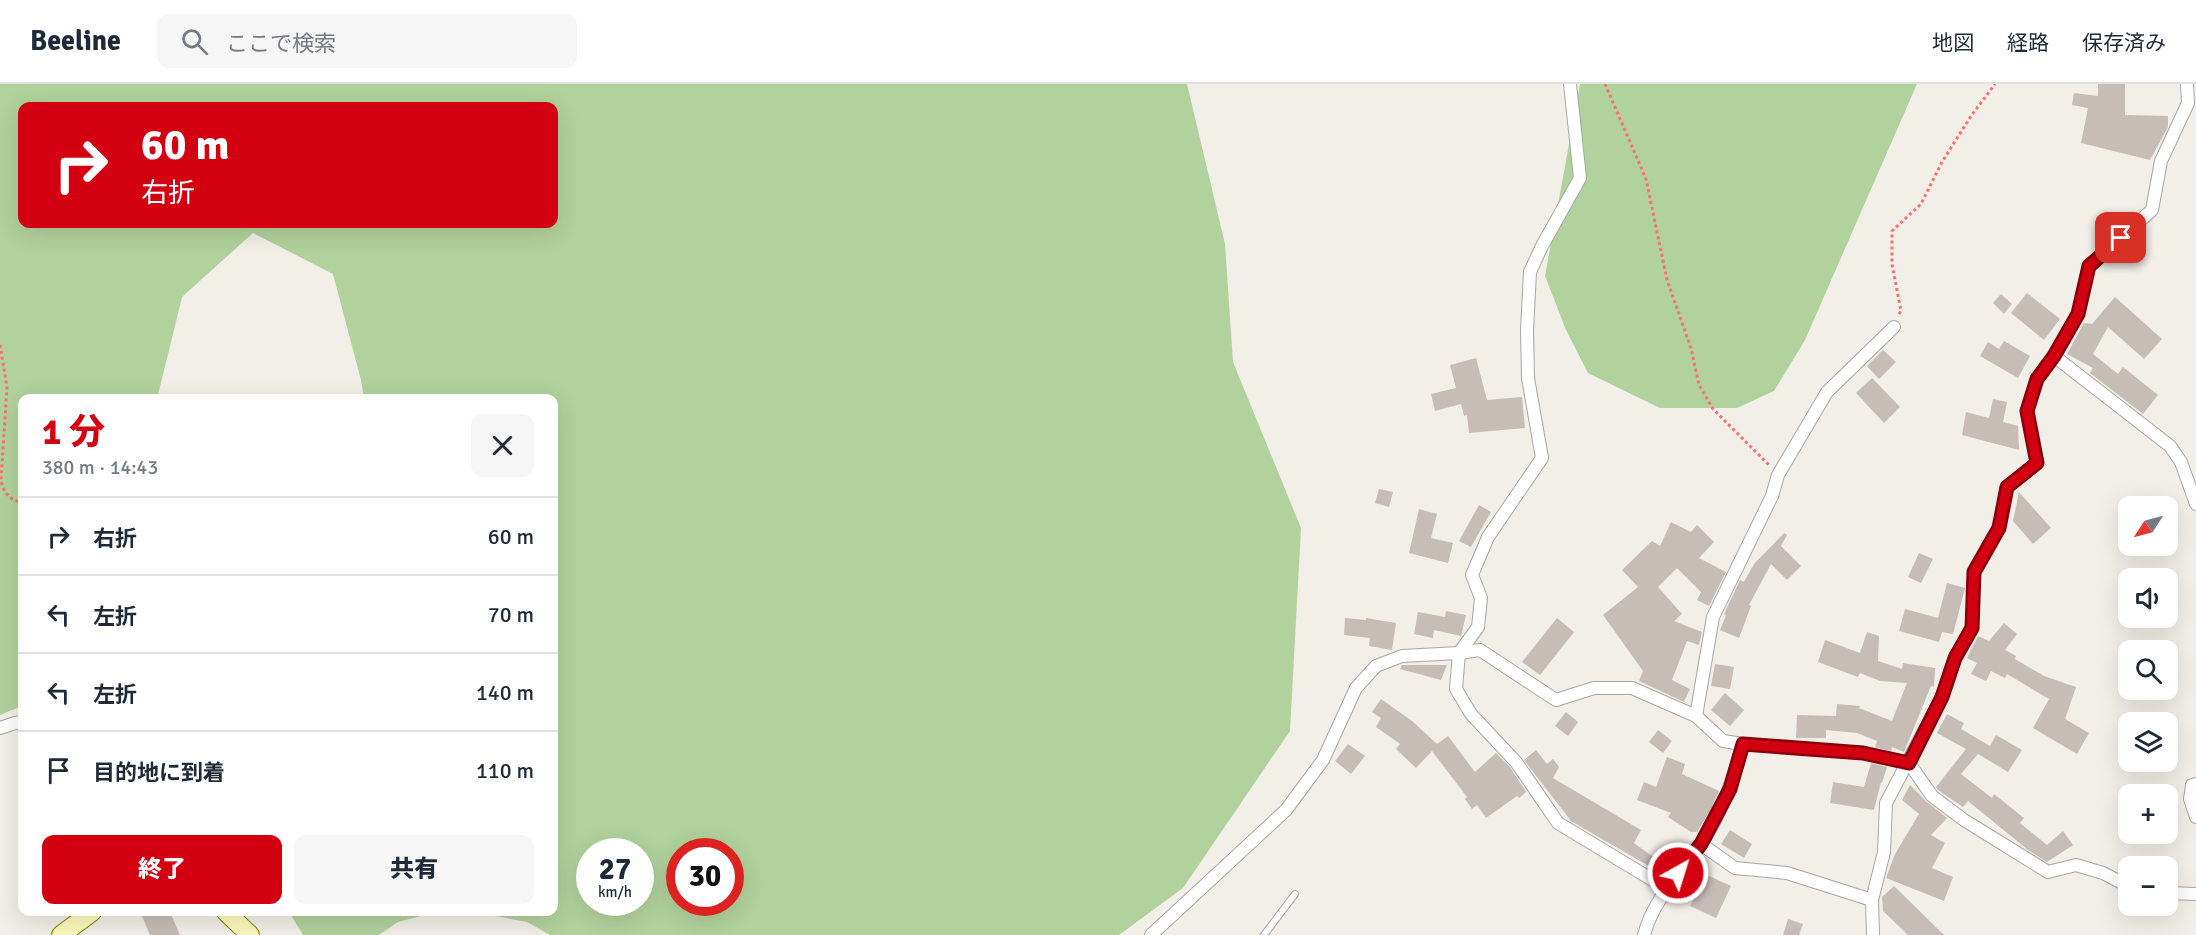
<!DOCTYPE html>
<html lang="ja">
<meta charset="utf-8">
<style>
:root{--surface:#fff;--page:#f6f6f7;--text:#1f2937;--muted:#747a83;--line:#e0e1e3;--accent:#d30012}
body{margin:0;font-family:Signika,"Noto Sans JP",sans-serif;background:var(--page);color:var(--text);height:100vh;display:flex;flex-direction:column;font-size:22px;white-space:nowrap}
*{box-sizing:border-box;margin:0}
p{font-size:20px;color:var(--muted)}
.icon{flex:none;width:33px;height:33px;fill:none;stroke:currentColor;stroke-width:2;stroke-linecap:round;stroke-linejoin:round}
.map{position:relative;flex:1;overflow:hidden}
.panel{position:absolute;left:18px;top:310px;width:540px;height:522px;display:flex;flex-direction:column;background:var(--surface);border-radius:12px;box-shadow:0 6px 24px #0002}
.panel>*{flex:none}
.guide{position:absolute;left:18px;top:18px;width:540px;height:126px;border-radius:12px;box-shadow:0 6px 24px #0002;background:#d30012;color:#fff;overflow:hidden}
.needle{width:39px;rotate:234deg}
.fabs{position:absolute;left:2118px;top:412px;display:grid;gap:12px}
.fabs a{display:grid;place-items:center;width:60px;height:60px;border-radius:12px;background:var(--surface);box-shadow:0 6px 24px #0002;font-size:30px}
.speed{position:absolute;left:576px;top:754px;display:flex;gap:12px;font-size:30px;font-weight:700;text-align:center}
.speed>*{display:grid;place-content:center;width:78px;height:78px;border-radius:50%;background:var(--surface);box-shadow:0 6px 24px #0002;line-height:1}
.speed small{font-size:15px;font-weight:400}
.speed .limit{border:9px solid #d22;background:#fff;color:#111}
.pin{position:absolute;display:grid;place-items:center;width:51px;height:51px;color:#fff;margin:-26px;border-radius:12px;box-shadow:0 3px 9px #0006}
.me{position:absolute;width:66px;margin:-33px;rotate:39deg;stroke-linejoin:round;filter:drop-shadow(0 0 4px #0008)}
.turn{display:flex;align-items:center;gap:21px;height:126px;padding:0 24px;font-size:27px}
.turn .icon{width:78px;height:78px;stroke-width:2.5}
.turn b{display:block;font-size:42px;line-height:51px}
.round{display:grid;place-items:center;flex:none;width:63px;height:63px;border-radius:12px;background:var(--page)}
.summary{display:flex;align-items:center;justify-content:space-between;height:102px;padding:0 24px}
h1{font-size:36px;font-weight:800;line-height:45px;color:var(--accent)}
.action{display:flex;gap:12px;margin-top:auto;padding:12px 24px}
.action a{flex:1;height:69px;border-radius:12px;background:var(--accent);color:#fff;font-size:24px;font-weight:800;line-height:69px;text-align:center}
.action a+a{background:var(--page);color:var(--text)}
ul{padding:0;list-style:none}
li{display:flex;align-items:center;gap:18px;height:78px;padding:0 24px;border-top:2px solid var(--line)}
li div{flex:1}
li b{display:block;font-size:22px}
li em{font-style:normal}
header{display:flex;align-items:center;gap:36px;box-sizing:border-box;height:84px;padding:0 30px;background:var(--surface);border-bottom:2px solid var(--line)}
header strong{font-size:28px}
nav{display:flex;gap:33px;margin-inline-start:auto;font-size:21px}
.search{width:420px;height:54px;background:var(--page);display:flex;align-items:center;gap:15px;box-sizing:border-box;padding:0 21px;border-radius:12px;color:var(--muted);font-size:22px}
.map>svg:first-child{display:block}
</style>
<header>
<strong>Beeline</strong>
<div class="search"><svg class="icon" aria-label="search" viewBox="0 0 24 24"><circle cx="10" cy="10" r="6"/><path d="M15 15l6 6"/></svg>ここで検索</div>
<nav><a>地図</a><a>経路</a><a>保存済み</a></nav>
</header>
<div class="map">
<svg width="2196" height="851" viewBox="0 0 2196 851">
<rect width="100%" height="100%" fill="#f2eee8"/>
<g fill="#b1d29c" fill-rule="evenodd">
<path d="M0,0H1187L1225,160L1233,278L1301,444L1290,647L1183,804L1119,851H550L527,838L474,828H554V315H364L361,296L333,190L253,149L182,213L157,315H22V622L0,631ZM22,22H554V140H22ZM590,768H640V819H590ZM680,768H730V819H680Z"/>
<polygon points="1580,0 1917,0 1805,256 1774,307 1737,324 1660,324 1588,289 1566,246 1545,192"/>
<polygon points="289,828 436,828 398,838 379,851 303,851"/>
</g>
<g fill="#c7bdb7">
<polygon points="2098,0 2125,0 2125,31 2168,32 2168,43 2150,76 2081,59 2088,24 2072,21 2074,9 2098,12"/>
<polygon points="2027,209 2060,235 2044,256 2011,229"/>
<polygon points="2001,210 2012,220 2004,230 1993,219"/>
<polygon points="2115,213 2162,255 2144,275 2108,243 2093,270 2118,290 2123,283 2158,311 2143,330 2090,289 2093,284 2067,270 2084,239 2092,240"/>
<polygon points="2004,257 2030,272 2018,294 1980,272 1988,258 1999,265"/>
<polygon points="1883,266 1896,278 1879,295 1867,282"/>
<polygon points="1476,274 1487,316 1522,313 1525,344 1469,349 1467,331 1464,332 1461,320 1435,327 1431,310 1456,304 1450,281"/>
<polygon points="1872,294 1900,323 1884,339 1856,309"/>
<polygon points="1993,315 2007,318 2003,338 2018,342 2019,366 1962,351 1966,328 1989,334"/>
<polygon points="1379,405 1393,408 1389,423 1375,419"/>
<polygon points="2019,408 2051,444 2033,460 2013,437"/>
<polygon points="1479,421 1491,428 1471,463 1459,457"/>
<polygon points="1419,425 1437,430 1431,454 1453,459 1448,479 1409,469"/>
<polygon points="1671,438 1691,448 1697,441 1714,458 1699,474 1726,488 1709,522 1697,516 1701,508 1677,484 1658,503 1682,530 1674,537 1702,548 1699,561 1687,557 1672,596 1690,605 1684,618 1639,597 1643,587 1603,531 1638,503 1622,486 1652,457 1660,462"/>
<polygon points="1784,449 1787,451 1781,462 1801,482 1787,496 1771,480 1749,521 1751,522 1739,554 1720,546 1726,531 1724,530 1740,496 1744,498 1754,480"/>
<polygon points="1919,469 1933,475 1921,499 1908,493"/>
<polygon points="1947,499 1965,504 1953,550 1942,548 1939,558 1899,547 1905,525 1938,534"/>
<polygon points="1446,527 1466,531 1461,552 1434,546 1433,554 1414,550 1418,528 1445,533"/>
<polygon points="1345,534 1366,536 1366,534 1396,539 1392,566 1369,562 1370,554 1344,551"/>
<polygon points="1557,534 1574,548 1540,591 1522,578"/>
<polygon points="2004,539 2017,550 2005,566 2016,572 2015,575 2044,592 2076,603 2065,635 2089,649 2077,670 2033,644 2049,615 2007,590 2005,594 1991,587 1986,597 1971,590 1977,579 1967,574 1978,552 1989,557"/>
<polygon points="1867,548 1879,552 1878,577 1902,585 1903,579 1935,584 1934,603 1931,602 1904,668 1892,663 1891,667 1875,663 1877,657 1857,649 1826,646 1826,654 1796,654 1797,631 1836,632 1837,620 1860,622 1859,624 1892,637 1907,599 1880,597 1860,589 1858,593 1818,578 1825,556 1860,569"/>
<polygon points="1715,580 1734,583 1730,605 1711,602"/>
<polygon points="1402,581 1447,581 1441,596 1400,585"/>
<polygon points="1725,609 1744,626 1730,642 1711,626"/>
<polygon points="1381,615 1412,637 1437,660 1448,652 1475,688 1496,669 1510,683 1526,708 1519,714 1517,712 1486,734 1477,721 1472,725 1465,715 1467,713 1432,667 1416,684 1396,665 1400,660 1376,643 1381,634 1372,628"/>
<polygon points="1566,628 1578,638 1568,652 1555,642"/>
<polygon points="1947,630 1964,639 1961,645 1990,662 1996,651 2022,666 2008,688 1978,670 1961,690 1992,714 1994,710 2024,734 2020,739 2047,761 2063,747 2073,761 2047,778 2028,766 1968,717 1963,723 1938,706 1936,703 1966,665 1937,649"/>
<polygon points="1658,646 1672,657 1663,669 1649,658"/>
<polygon points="1348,660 1365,672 1351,690 1335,677"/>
<polygon points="1536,666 1547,680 1553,675 1559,683 1553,694 1641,746 1634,759 1659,777 1654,785 1571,737 1524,676"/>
<polygon points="1667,673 1685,680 1682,690 1719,707 1710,727 1697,748 1691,748 1668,733 1671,729 1637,716 1644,698 1656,703"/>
<polygon points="1871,679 1887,683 1882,699 1881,698 1874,726 1830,719 1833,698 1864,703"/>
<polygon points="1910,701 1927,718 1947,734 1931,751 1945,759 1932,784 1953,793 1944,817 1886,794 1895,770 1919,730 1902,716"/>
<polygon points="1730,746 1752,760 1744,774 1721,760"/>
<polygon points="1705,790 1731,802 1716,834 1690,822"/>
<polygon points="1894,802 1944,851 1908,851 1883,827 1882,813"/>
<polygon points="152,828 170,828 180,851 150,851 142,832"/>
<polygon points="1788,835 1803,840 1799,851 1783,851"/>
</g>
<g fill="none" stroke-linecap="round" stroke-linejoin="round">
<defs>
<polyline id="service" points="1264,851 1295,810"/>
<g id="minor">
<polyline points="1570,0 1580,94 1542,162 1530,188 1527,246 1528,294 1542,374 1488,453 1472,491 1481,514 1478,543 1459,569 1456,605 1471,630 1516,678 1558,739 1666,804"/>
<polyline points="2054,272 2170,362 2181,378 2196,420"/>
<polyline points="1696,632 1713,533 1772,412 1778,391 1827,308 1894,243"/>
<polyline points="0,644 15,639 22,638"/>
<polyline points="2196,700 2192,701 2190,715 2196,733"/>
<polyline points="1701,760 1735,784 1787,789 1872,816"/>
<polyline points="2168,809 2196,810"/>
<polyline points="1151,851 1286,726 1323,676 1356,604 1376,582 1402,572 1459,569 1480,566 1556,616 1594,604 1632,604 1696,632 1723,657 1743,660 1862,669 1909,679 1932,712 1964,736 2048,788 2076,781 2103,789 2128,802"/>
<path d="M1644,851C1653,816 1680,790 1700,762C1721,731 1733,695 1743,660"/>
<polyline points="1873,851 1872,816 1884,768 1886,719 1942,613 1955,574 1972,544 1974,487 1999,444 2007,403 2037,379 2027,327 2037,295 2054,272 2078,230 2089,182 2152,126 2161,77 2188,19 2187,0"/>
</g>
<g id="secondary">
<polyline points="226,828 250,851"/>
<polyline points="61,851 92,828"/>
</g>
</defs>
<use href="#service" stroke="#a6a6a6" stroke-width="8"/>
<use href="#minor" stroke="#a6a6a6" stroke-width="14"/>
<use href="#secondary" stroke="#7d8002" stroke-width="20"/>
<g stroke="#fe706d" stroke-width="3" stroke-dasharray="3 3" stroke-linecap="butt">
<polyline points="1605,0 1646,95 1667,196 1691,264 1699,301 1713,325 1769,381"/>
<polyline points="1899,230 1901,227 1892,180 1892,147 1921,120 1942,78 1971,32 1995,0"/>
<path d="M0,261L7,303L1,396C3,408 10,417 22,418"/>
</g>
<use href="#service" stroke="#fff" stroke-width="6"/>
<use href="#minor" stroke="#fff" stroke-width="12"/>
<use href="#secondary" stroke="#fcf9bc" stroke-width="18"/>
</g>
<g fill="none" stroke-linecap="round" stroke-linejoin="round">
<defs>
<polyline id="route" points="1678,789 1701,760 1730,705 1743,660 1863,669 1909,679 1942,613 1955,574 1972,544 1974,488 1999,444 2007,403 2037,379 2027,327 2037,295 2054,272 2078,230 2089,182 2121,154"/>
</defs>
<use href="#route" stroke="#89000c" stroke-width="15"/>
<use href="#route" stroke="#d30012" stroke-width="10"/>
</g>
</svg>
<div class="fabs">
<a><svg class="needle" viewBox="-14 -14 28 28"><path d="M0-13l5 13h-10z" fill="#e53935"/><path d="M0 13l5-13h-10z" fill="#747a83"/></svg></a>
<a><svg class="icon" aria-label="sound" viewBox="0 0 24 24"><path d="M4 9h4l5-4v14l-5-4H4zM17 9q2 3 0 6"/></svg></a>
<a><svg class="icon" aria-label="search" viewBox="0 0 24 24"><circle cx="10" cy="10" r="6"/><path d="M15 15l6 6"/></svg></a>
<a><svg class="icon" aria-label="layers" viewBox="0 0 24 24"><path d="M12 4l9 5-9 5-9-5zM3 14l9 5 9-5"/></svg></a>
<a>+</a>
<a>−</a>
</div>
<div class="speed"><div>27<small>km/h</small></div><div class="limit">30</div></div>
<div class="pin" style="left:2121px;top:154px;background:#d93025"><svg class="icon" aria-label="arrive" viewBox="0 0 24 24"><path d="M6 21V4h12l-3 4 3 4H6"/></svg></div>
<svg class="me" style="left:1678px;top:789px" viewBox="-20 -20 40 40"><circle r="17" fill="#d30012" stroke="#fff" stroke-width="3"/><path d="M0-11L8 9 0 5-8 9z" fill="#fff"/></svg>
<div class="guide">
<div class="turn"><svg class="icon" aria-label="right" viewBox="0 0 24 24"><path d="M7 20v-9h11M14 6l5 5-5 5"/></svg><div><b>60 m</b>右折</div></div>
</div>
<section class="panel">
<div class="summary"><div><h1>1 分</h1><p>380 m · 14:43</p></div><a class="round"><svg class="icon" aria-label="close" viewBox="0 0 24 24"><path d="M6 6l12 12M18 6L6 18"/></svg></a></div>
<ul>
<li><svg class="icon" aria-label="right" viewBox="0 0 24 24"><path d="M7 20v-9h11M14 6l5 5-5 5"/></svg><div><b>右折</b></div><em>60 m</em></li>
<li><svg class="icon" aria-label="left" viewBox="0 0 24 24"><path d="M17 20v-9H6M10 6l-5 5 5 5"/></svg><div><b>左折</b></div><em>70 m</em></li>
<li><svg class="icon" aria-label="left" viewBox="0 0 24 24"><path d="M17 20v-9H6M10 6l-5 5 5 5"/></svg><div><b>左折</b></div><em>140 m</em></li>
<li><svg class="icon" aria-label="arrive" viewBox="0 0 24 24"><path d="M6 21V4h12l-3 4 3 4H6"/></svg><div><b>目的地に到着</b></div><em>110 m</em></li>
</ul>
<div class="action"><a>終了</a><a>共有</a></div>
</section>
</div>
